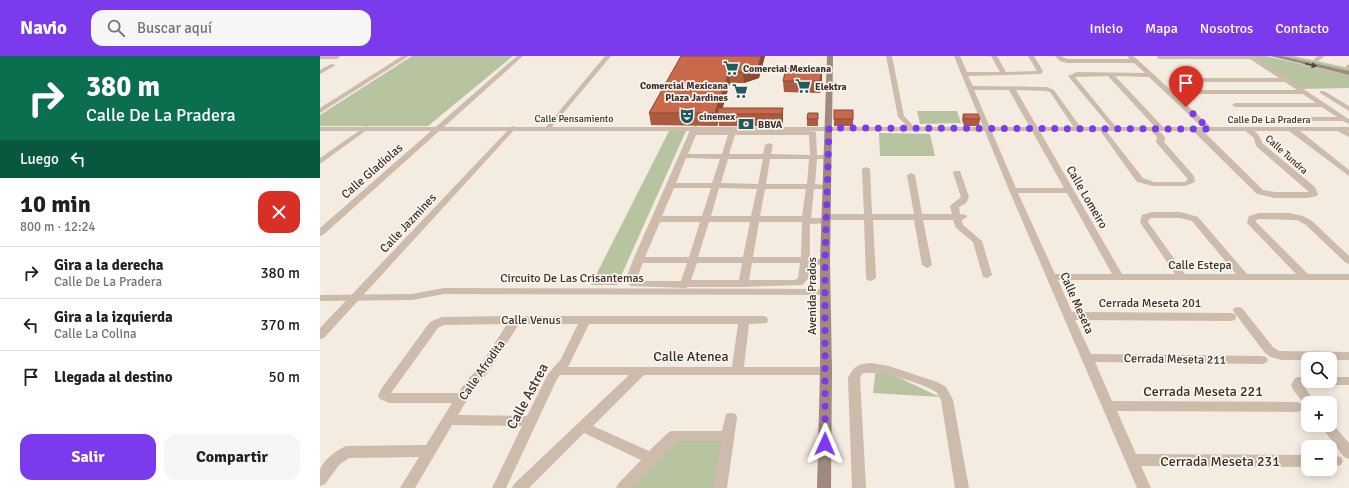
<!DOCTYPE html>
<html lang="es">
<meta charset="utf-8">
<style>
:root{--surface:#fff;--page:#f6f6f6;--text:#202124;--muted:#757577;--line:#e0e0e0;--accent:#7c3aed}
body{margin:0;font-family:Signika,sans-serif;background:var(--page);color:var(--text);height:100vh;display:flex;flex-direction:column;font-size:15px;white-space:nowrap}
*{box-sizing:border-box;margin:0}
p{font-size:13px;color:var(--muted)}
.icon{flex:none;width:22px;height:22px;fill:none;stroke:currentColor;stroke-width:2;stroke-linecap:round;stroke-linejoin:round}
.map{position:relative;flex:1;overflow:hidden}
.side{display:flex;flex-direction:column;background:var(--surface);width:320px}
.side>*{flex:none}
.guide{background:#0b6e4f;color:#fff;overflow:hidden}
.buttons{position:absolute;left:981px;top:296px;display:grid;gap:8px}
.buttons a{display:grid;place-items:center;width:36px;height:36px;border-radius:8px;background:var(--surface);box-shadow:0 2px 10px #0003;font-size:20px}
.pin{position:absolute;display:grid;place-items:center;width:34px;height:34px;color:#fff;margin:-41px -17px;border-radius:50% 50% 50% 0;rotate:-45deg;box-shadow:0 0 4px #0007}
.pin .icon{rotate:45deg}
.me{position:absolute;width:44px;margin:-22px;rotate:1deg;stroke-linejoin:round;filter:drop-shadow(0 0 3px #0008)}
.turn{display:flex;align-items:center;gap:14px;height:84px;padding:0 20px;font-size:18px}
.turn .icon{width:52px;height:52px;stroke-width:2.5}
.turn b{display:block;font-size:28px;line-height:34px}
.then{display:flex;align-items:center;height:38px;padding:0 20px;background:#0003;gap:8px;font-size:15px}
.round{display:grid;place-items:center;flex:none;width:42px;height:42px;border-radius:12px;background:var(--page)}
.overview{display:flex;align-items:center;justify-content:space-between;height:68px;padding:0 20px}
h1{font-size:24px;font-weight:800;line-height:30px}
.button{display:flex;gap:8px;margin-top:auto;padding:8px 20px}
.button a{flex:1;height:46px;border-radius:12px;background:var(--accent);color:#fff;font-size:16px;font-weight:800;line-height:46px;text-align:center}
.button a+a{background:var(--page);color:var(--text)}
ul{padding:0;list-style:none}
li{display:flex;align-items:center;gap:12px;height:52px;padding:0 20px;border-top:1px solid var(--line)}
li div{flex:1}
li b{display:block;font-size:15px}
li em{font-style:normal}
header{display:flex;align-items:center;gap:24px;box-sizing:border-box;height:56px;padding:0 20px;background:var(--accent);color:#fff}
header strong{font-size:19px}
nav{display:flex;gap:22px;margin-inline-start:auto;font-size:14px}
.search{width:280px;height:36px;background:var(--page);display:flex;align-items:center;gap:10px;box-sizing:border-box;padding:0 14px;border-radius:12px;color:var(--muted);font-size:15px}
main{display:flex;flex:1;min-height:0}
.map>svg:first-child{display:block}
</style>
<header>
<strong>Navio</strong>
<div class="search"><svg class="icon" aria-label="search" viewBox="0 0 24 24"><circle cx="10" cy="10" r="6"/><path d="M15 15l6 6"/></svg>Buscar aquí</div>
<nav><a>Inicio</a><a>Mapa</a><a>Nosotros</a><a>Contacto</a></nav>
</header>
<main>
<section class="side">
<div class="guide">
<div class="turn"><svg class="icon" aria-label="right" viewBox="0 0 24 24"><path d="M7 20v-9h11M14 6l5 5-5 5"/></svg><div><b>380 m</b>Calle De La Pradera</div></div>
<div class="then">Luego<svg class="icon" aria-label="left" viewBox="0 0 24 24"><path d="M17 20v-9H6M10 6l-5 5 5 5"/></svg></div>
</div>
<div class="overview"><div><h1>10 min</h1><p>800 m · 12:24</p></div><a class="round" style="background:#d93025;color:#fff"><svg class="icon" aria-label="close" viewBox="0 0 24 24"><path d="M6 6l12 12M18 6L6 18"/></svg></a></div>
<ul>
<li><svg class="icon" aria-label="right" viewBox="0 0 24 24"><path d="M7 20v-9h11M14 6l5 5-5 5"/></svg><div><b>Gira a la derecha</b><p>Calle De La Pradera</p></div><em>380 m</em></li>
<li><svg class="icon" aria-label="left" viewBox="0 0 24 24"><path d="M17 20v-9H6M10 6l-5 5 5 5"/></svg><div><b>Gira a la izquierda</b><p>Calle La Colina</p></div><em>370 m</em></li>
<li><svg class="icon" aria-label="arrive" viewBox="0 0 24 24"><path d="M6 21V4h12l-3 4 3 4H6"/></svg><div><b>Llegada al destino</b></div><em>50 m</em></li>
</ul>
<div class="button"><a>Salir</a><a>Compartir</a></div>
</section>
<div class="map">
<svg width="1029" height="432" viewBox="0 0 1029 432">
<rect width="100%" height="100%" fill="#f4ebe1"/>
<g fill="#b8c4a0">
<polygon points="92,0 193,0 108,70 0,70 0,59"/>
<polygon points="933,0 946,0 1029,19 1029,32 982,33"/>
<polygon points="957,0 973,0 1029,12 1029,16"/>
<polygon points="597,55 637,55 641,67 600,68"/>
<polygon points="349,75 366,75 297,229 271,229"/>
<polygon points="559,77 610,78 615,100 560,100"/>
<polygon points="556,311 620,341 553,337"/>
<polygon points="351,375 406,376 399,432 309,432"/>
</g>
<g fill="none" stroke-linecap="round" stroke-linejoin="round">
<g fill="#cdbbac" fill-rule="evenodd">
<polygon points="0,0 19,0 20,1 17,3 0,3"/>
<polygon points="197,0 203,0 3,179 0,180 0,172"/>
<polygon points="285,0 291,0 230,73 226,73 226,71"/>
<polygon points="566,0 572,0 584,60 590,66 594,72 592,73 588,73 585,68 578,61"/>
<path d="M634,0H640L647,16H680L671,0H677L686,16L717,15L708,0H714L723,15L721,18L648,20L653,30L727,31L734,34L761,72L759,73H755L730,36L726,35L696,34L802,218H855L820,166L822,159L832,156H860L878,161L927,218H976L927,167L929,160L939,157H969L983,160L992,165L1029,200V208L1026,207L986,169L977,164L939,163L936,164V166L988,218H1029V224H738L752,256L911,257L915,258L916,261L915,264L911,265L755,264L771,298L942,300L946,301L948,304L946,307L942,308L775,306L792,345L977,346L982,348L983,351L982,354L977,356L797,355L816,398L988,399V411L821,410L831,432H817L689,134ZM654,34H689L744,132H696ZM698,137H747L792,218H735ZM832,162H860L872,165L916,218H865L828,166L829,163Z"/>
<polygon points="735,0 741,0 747,3 810,3 807,0 813,0 818,4 893,73 889,75 886,75 829,21 795,20 843,71 843,75 839,75 845,81 844,86 874,120 875,126 865,130 833,130 817,126 779,73 779,71 783,71 823,122 834,126 864,126 867,125 867,122 836,86 837,81 829,73 835,71 788,20 755,21 796,71 796,73 792,73 748,20 757,16 825,17 814,7 747,7 740,5"/>
<polygon points="837,0 934,0 1027,62 1029,63 1029,68 1023,65 955,65 952,63 955,61 1017,61 1002,51 915,51 912,49 915,47 996,47 983,38 874,38 871,36 874,34 977,34 965,26 857,26 854,24 857,22 959,22 930,3 839,3 837,2"/>
<polygon points="998,0 1005,0 998,5 994,5 994,3"/>
<polygon points="11,8 16,9 0,18 0,14"/>
<polygon points="1029,8 1029,12 1026,12 1026,10"/>
<polygon points="1000,35 1004,35 1029,50 1029,55 1000,37"/>
<polygon points="46,70 50,72 48,73 0,108 0,102"/>
<polygon points="193,70 197,72 195,73 4,282 0,283 0,272 191,71"/>
<path d="M375,70L379,72L377,75H489L496,76L497,99H508L512,101L508,103H497L495,128L507,129L511,131L507,133H494L491,162H502L503,159L506,158H544L542,113L546,111L550,113L552,158H594L587,119L591,117L595,119L602,158H632L630,150L641,141L633,117L634,115H640L649,141L646,147L639,151L640,158L646,159L647,161L642,164L643,169L662,185L672,219L667,222L663,221L653,186L636,172L633,164H603L612,209L607,212L602,209L594,164H553L556,222L551,225L547,224L546,222L544,164H511L510,167L490,168V203H505L510,206L505,209H490L488,223L482,229L423,231H369L365,232L311,230L305,225L313,204L371,72ZM376,79H408L402,98H368ZM415,79H489L490,99L451,98L453,89L449,87L445,89L443,98H409ZM366,102L400,103L392,127H356ZM408,103H443L438,128L401,127ZM450,103H489L487,128H446ZM354,132H391L382,160H342ZM399,132L437,133L431,160H391ZM445,133H486L482,160H440ZM340,166H380L369,201H325ZM389,166H430L423,201H378ZM439,166H482L481,201H433ZM323,207H367L361,225H317L316,224ZM377,207H422L419,224H371ZM432,207H480L478,222L475,224H429Z"/>
<path d="M873,71H879L943,134L955,136H989L936,90L934,82L923,73L927,71C935,74 940,79 942,87L995,131L998,138L997,140L987,142H955L937,138L873,75Z"/>
<polygon points="969,71 975,71 1029,114 1029,120 969,75"/>
<polygon points="1017,71 1023,71 1029,76 1029,81 1017,75"/>
<polygon points="918,251 922,252 953,291 959,295 1029,296 1029,304 962,304 951,301 945,297 914,256 913,254 914,252"/>
<path d="M196,260H443L447,261L448,264L447,267L429,268L424,311H506L510,312L512,315L510,318L506,319H324L273,370L329,395L349,376L354,375H402L406,358L411,357L416,358L417,362L407,432H393L401,385H357L312,432H296L298,428L321,404L264,377L209,432H192L194,428L309,319H240L237,323L186,432H172L202,370L132,369L95,432H80L99,401L29,402L20,408L5,428L0,430C0,425 0,418 0,414C3,404 17,394 26,390L106,389L132,347H69L60,343L58,340L61,333L110,266L122,261ZM187,268L159,312L148,323L138,337H71L118,272L124,269ZM199,268H258L241,303L228,318L207,360L138,359L156,329L167,318ZM269,268H418L412,311H248Z"/>
<path d="M551,307L569,310L617,326L626,331L633,344L649,432H635L621,344C619,341 618,338 616,336C606,328 553,312 542,318L540,322L546,432H532L528,322C534,310 538,308 551,307Z"/>
<polygon points="979,321 988,321 988,325 1010,325 1010,321 1029,321 1029,329 983,329 996,347 988,347 988,351 986,350 974,335 971,329 975,322"/>
<polygon points="1010,365 1029,387 1029,403 1024,401 1000,369 1010,369"/>
<polygon points="1010,399 1021,401 1023,405 1021,409 1010,411"/>
</g>
<g fill="#cdbbac" fill-rule="evenodd">
<polygon points="82,0 89,0 0,57 0,52"/>
<rect x="0" y="71" width="1029" height="4"/>
<polygon points="124,232 505,233 510,236 505,239 124,238 92,244 0,245 0,239 92,238"/>
</g>
<g fill="#a18a7d" fill-rule="evenodd">
<polygon points="507,0 513,0 510,206 512,315 511,432 497,432 500,315 500,206"/>
<polygon points="950,0 961,0 1029,15 1029,19"/>
</g>
</g>
<g fill="#ac5a40">
<polygon points="361,0 445,0 439,22 424,27 410,27 402,52 463,52 463,64 462,70 399,70 399,64 397,70 331,69 329,57"/>
<polygon points="502,12 502,23 500,37 464,36 463,25"/>
<rect x="514" y="54" width="19" height="16"/>
<polygon points="643,58 660,63 659,70 644,70 642,64"/>
<rect x="487" y="63" width="11" height="7"/>
</g>
<g fill="#8c4a34">
<polygon points="441,0 445,0 439,22 424,27 423,16"/>
<polygon points="502,12 502,23 500,37 500,25"/>
<polygon points="409,16 410,27 401,58 398,58 399,64 397,70 395,57"/>
<polygon points="463,52 463,64 462,70 462,58"/>
</g>
<g fill="#c8694b" stroke="#8c4a34">
<polygon points="361,0 441,0 438,11 423,16 409,16 395,57 329,57"/>
<polygon points="466,12 502,12 500,25 463,25"/>
<polygon points="398,52 463,52 462,58 398,58"/>
<rect x="514" y="54" width="19" height="9"/>
<polygon points="488,57 498,57 498,63 487,63"/>
<polygon points="643,58 658,58 660,63 645,63"/>
</g>
<defs><path id="oneway-solid" d="M-6-.8H1V-3.2L6.5 0L1 3.2V.8H-6Z"/></defs>
<use fill="#544640" href="#oneway-solid" transform="translate(991 9) rotate(13)"/>
<g fill="none" stroke-linecap="round" stroke-linejoin="round">
<polyline stroke="#7c3aed" stroke-width="7" stroke-dasharray="0 12.6" points="505,388 505,206 509,72 889,73 866,51"/>
</g>
<defs>
<symbol id="supermarket-bare" viewBox="-9 -9 18 18"><path d="M-6-5.5h2.5l.6 2H6L4.5 2H-2.5L-4.4-4H-6ZM-1.5 3.2a1.3 1.3 0 1 0 .1 0ZM3 3.2a1.3 1.3 0 1 0 .1 0Z" fill="#1f5a5e" stroke="#fbf5ee" stroke-width="2.5" paint-order="stroke"/></symbol>
<symbol id="theatre-bare" viewBox="-9 -9 18 18"><path d="M-5-5.5Q0-4 5-5.5V0Q5 5 0 6Q-5 5-5 0ZM-3.3-2.5H-1v1.5H-3.3ZM1-2.5H3.3v1.5H1ZM-2.8 1Q0 5.5 2.8 1Z" fill="#1f5a5e" stroke="#fbf5ee" stroke-width="2.5" paint-order="stroke"/></symbol>
<symbol id="bank-bare" viewBox="-9 -9 18 18"><path d="M-6-4H6V4H-6ZM0-2.3a2.3 2.3 0 1 0 0 4.6a2.3 2.3 0 1 0 0-4.6Z" fill="#1f5a5e" stroke="#fbf5ee" stroke-width="2.5" paint-order="stroke"/></symbol>
</defs>
<g fill-rule="evenodd">
<use href="#supermarket-bare" x="400" y="1" width="22" height="22"/>
<use href="#supermarket-bare" x="472" y="19" width="22" height="22"/>
<use href="#supermarket-bare" x="409" y="24" width="22" height="22"/>
<use href="#theatre-bare" x="356" y="49" width="22" height="22"/>
<use href="#bank-bare" x="415" y="57" width="22" height="22"/>
</g>
<g text-anchor="middle" stroke-width="3.5" stroke-linejoin="round" paint-order="stroke">
<g font-size="10" font-weight="bold" fill="#3b302b" stroke="#fbf5ee" text-anchor="start">
<text x="423" y="16">Comercial Mexicana</text>
<text x="408" y="33" text-anchor="end">Comercial Mexicana<tspan x="408" dy="12">Plaza Jardines</tspan></text>
<text x="495" y="34">Elektra</text>
<text x="379" y="64">cinemex</text>
<text x="438" y="72">BBVA</text>
</g>
<g font-size="10" fill="#3b302b" stroke="#fbf5ee">
<text x="254" y="66">Calle Pensamiento</text>
<text x="949" y="67">Calle De La Pradera</text>
<text transform="translate(967 98) rotate(42)" y="4">Calle Tundra</text>
</g>
<g font-size="12" fill="#3b302b" stroke="#fbf5ee">
<text transform="translate(52 115) rotate(-41)" y="4">Calle Gladiolas</text>
<text transform="translate(767 141) rotate(60)" y="4">Calle Lomeiro</text>
<text transform="translate(88 167) rotate(-47)" y="4">Calle Jazmines</text>
<text x="880" y="213">Calle Estepa</text>
<text x="252" y="226">Circuito De Las Crisantemas</text>
<text transform="translate(492 240) rotate(-90)" y="4">Avenida Prados</text>
<text transform="translate(757 247) rotate(66)" y="4">Calle Meseta</text>
<text x="830" y="251">Cerrada Meseta 201</text>
<text x="211" y="268">Calle Venus</text>
<text transform="translate(855 303) rotate(1)" y="4">Cerrada Meseta 211</text>
<text transform="translate(162 314) rotate(-55)" y="4">Calle Afrodita</text>
</g>
<g font-size="14" fill="#3b302b" stroke="#fbf5ee">
<text x="371" y="305">Calle Atenea</text>
<text x="883" y="340">Cerrada Meseta 221</text>
<text transform="translate(207 340) rotate(-62)" y="5">Calle Astrea</text>
<text x="900" y="410">Cerrada Meseta 231</text>
</g>
</g>
</svg>
<div class="buttons">
<a><svg class="icon" aria-label="search" viewBox="0 0 24 24"><circle cx="10" cy="10" r="6"/><path d="M15 15l6 6"/></svg></a>
<a>+</a>
<a>−</a>
</div>
<div class="pin" style="left:866px;top:51px;background:#d93025"><svg class="icon" aria-label="arrive" viewBox="0 0 24 24"><path d="M6 21V4h12l-3 4 3 4H6"/></svg></div>
<svg class="me" style="left:505px;top:388px" viewBox="-20 -20 40 40"><path d="M0-17L14 15 0 8-14 15z" fill="#7c3aed" stroke="#fff" stroke-width="4"/></svg>
</div>
</main>
